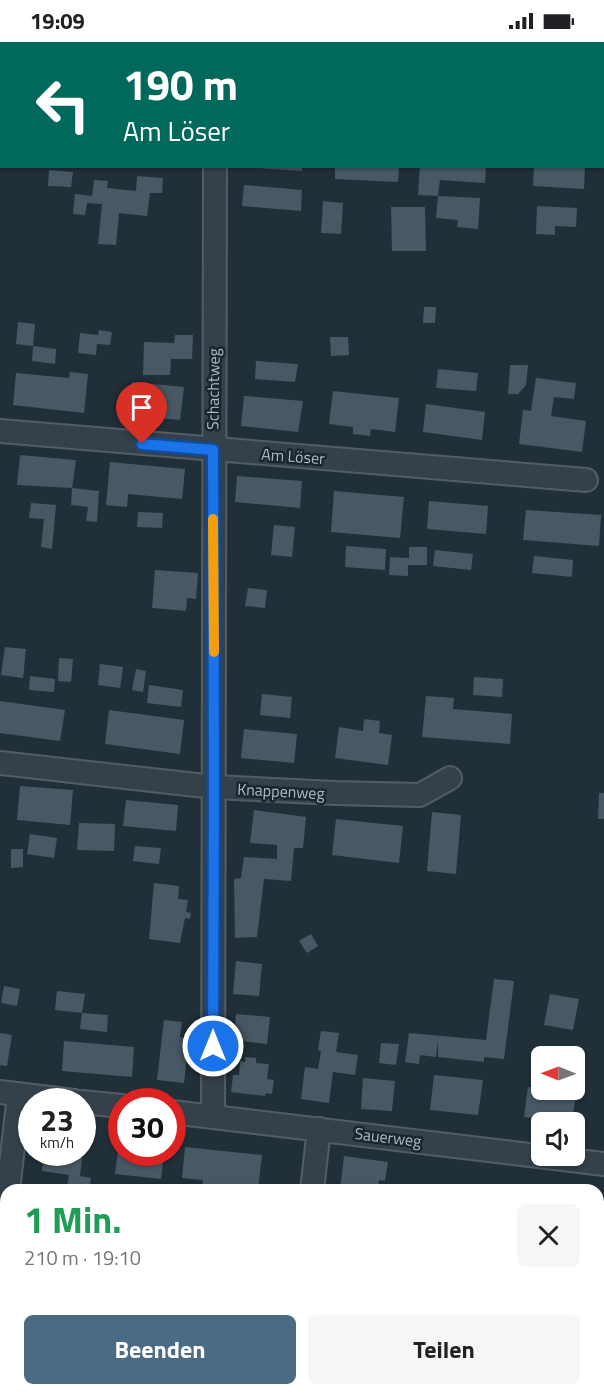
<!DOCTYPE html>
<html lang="de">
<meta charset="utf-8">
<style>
:root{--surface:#fff;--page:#f6f6f6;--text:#202124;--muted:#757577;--accent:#4b6a84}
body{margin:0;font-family:"Titillium Web",sans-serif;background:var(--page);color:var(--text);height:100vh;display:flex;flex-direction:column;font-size:22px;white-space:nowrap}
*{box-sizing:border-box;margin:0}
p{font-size:20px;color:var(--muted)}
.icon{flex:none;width:33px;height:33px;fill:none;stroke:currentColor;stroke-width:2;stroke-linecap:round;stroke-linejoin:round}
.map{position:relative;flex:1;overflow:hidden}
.side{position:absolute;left:0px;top:1142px;width:604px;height:212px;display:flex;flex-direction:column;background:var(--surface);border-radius:18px 18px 0 0;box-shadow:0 2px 4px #0004}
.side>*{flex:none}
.top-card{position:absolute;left:0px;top:0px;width:604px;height:126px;box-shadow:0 2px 4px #0004;background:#00695c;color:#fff;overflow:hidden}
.needle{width:39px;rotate:271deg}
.fabs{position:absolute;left:531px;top:1004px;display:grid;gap:12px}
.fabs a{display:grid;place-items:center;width:54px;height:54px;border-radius:9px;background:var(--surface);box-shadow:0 2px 4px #0004;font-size:30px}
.speed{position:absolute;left:18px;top:1046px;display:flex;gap:12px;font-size:30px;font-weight:700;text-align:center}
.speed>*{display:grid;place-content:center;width:78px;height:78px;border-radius:50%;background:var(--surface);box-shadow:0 2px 4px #0004;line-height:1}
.speed small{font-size:15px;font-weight:400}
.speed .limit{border:9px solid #d22;background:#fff;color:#111}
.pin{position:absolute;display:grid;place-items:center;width:51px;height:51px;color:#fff;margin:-62px -26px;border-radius:50% 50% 50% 0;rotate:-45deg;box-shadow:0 0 6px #0007}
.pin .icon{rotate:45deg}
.me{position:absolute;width:66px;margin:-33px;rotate:0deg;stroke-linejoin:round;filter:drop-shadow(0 0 4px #0008)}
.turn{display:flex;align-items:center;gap:21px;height:126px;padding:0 24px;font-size:27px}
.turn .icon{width:78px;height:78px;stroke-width:2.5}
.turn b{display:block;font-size:42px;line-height:51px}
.round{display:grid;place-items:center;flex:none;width:63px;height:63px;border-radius:9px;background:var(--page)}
.summary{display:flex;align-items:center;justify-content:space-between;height:102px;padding:0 24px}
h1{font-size:36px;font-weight:700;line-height:45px;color:#1e9e55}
.cta{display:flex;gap:12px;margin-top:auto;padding:12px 24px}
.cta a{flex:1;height:69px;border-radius:9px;background:var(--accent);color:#fff;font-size:24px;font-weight:700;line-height:69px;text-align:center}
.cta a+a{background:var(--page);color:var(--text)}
.status{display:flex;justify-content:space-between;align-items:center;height:42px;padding:0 30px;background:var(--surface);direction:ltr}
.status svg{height:16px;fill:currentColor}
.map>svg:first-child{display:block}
</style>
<div class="status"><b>19:09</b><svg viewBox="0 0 49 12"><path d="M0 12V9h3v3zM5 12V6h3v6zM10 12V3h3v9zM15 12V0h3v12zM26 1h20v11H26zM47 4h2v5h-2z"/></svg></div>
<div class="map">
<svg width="604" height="1352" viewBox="0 0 604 1352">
<rect width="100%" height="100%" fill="#212f39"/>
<g fill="#485965">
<polygon points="257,124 302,124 302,129 257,126"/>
<polygon points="335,124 399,124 398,140 335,137"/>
<polygon points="420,124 486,124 485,141 440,138 438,154 418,153"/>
<polygon points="534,124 585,124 584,147 533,144"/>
<polygon points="49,128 73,130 71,145 48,144"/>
<polygon points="137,134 163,136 162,151 150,151 147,174 119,171 116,203 98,202 102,162 87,161 85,173 73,172 75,152 92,154 94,138 108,139 107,146 136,149"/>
<polygon points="244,143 302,148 301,169 242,164"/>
<polygon points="438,154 480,156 478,187 457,185 458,178 436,176"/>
<polygon points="323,159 343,161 341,192 321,191"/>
<polygon points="537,164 577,166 576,185 555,184 555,193 536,192"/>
<polygon points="391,165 425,165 426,209 392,209"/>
<polygon points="424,265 436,265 435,281 423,281"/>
<polygon points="18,280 35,282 33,304 16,302"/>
<polygon points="99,288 112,290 110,303 97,302 96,313 78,311 80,291 98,293"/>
<polygon points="175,293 193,293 192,317 171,317 170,333 143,333 144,300 174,301"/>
<polygon points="330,295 348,295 349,313 331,314"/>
<polygon points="33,304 56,307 55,322 32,319"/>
<polygon points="256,319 298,322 295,340 255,337"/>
<polygon points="510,323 528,323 526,343 518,352 508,352"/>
<polygon points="438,327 478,331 476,349 436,346"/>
<polygon points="70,330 88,332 84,371 13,363 16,331 69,336"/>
<polygon points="536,336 576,341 574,357 554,355 551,374 586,379 582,410 519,402 523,368 531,369"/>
<polygon points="132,340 184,345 180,378 129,373"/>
<polygon points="333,349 399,356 395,390 371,387 370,394 353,392 353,385 329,382"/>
<polygon points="244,354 303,359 298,390 241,384"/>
<polygon points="426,362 485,370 482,398 423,390"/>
<polygon points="20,413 76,418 72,446 99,449 97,480 86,479 88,465 71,463 72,446 17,443"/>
<polygon points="110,420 185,427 182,457 128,452 127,465 106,463"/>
<polygon points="237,434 302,439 300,466 235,460"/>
<polygon points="334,449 404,455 400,496 331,490"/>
<polygon points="429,459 488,464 486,492 427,487"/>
<polygon points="31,461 56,463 52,507 41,505 44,477 29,476"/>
<polygon points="526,468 601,473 599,504 523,498"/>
<polygon points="138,470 163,471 162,486 137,485"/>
<polygon points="274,483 295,485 292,515 271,513"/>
<polygon points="346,504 386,507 385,528 345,525"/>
<polygon points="409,505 427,505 427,523 408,523 408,534 389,533 390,515 409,516"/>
<polygon points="435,508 473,512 471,528 433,524"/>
<polygon points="534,514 573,518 572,535 532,531"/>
<polygon points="155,528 198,531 196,557 187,556 186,569 152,566"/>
<polygon points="248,546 267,548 265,566 245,564"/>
<polygon points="5,605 26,607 23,636 1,633"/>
<polygon points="59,616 73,617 71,640 58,639"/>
<polygon points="100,622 123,625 120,646 98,643"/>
<polygon points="136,627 146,629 143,650 132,648"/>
<polygon points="30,634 55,637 54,650 29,648"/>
<polygon points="474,635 503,637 502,655 473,653"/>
<polygon points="149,643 183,648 181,665 147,661"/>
<polygon points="262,652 292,655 290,676 260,673"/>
<polygon points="426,654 454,656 453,667 512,672 510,702 422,695"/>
<polygon points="0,659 65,668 60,699 0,691"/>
<polygon points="109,668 184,678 180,712 105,702"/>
<polygon points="364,677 380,679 379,691 392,693 388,723 335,716 339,685 363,689"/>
<polygon points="244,687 297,692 294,721 241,716"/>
<polygon points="20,744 73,748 70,783 17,778"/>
<polygon points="599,751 604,751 604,777 598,777"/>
<polygon points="126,758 178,763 176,789 123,784"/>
<polygon points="254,768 306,775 303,806 294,806 291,839 264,837 257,895 235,896 234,837 241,836 244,815 277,817 277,803 250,801"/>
<polygon points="432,770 461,773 456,832 427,829"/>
<polygon points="336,777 403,784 399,821 332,813"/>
<polygon points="79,781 115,782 114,809 77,808"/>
<polygon points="30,792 57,796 54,816 27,812"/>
<polygon points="135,804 161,806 159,822 133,819"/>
<polygon points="11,807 23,807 23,825 11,826"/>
<polygon points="154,841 179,844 178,857 188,858 186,870 191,871 190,877 185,876 180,901 149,897"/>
<polygon points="311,892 318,904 307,911 299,899"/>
<polygon points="236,919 262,922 259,954 233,952"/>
<polygon points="494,937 514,939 504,1017 484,1015 484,1020 438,1015 438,998 436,1015 420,1013 419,1022 405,1020 409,991 486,998"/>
<polygon points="4,944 20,947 17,964 1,961"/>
<polygon points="57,949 85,952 82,971 108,973 107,990 80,987 82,971 55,968"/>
<polygon points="550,952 579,957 573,988 544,983"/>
<polygon points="236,972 270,975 267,1002 234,998"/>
<polygon points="164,978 182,980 180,995 189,996 184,1041 157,1038"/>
<polygon points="321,989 339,991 336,1010 358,1013 355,1033 333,1030 329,1061 301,1057 305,1025 318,1027 321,1009 318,1008"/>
<polygon points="0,991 12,993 7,1024 0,1023"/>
<polygon points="64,999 134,1005 132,1035 62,1029"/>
<polygon points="381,1001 399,1002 396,1023 379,1021"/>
<polygon points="245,1015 256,1016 256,1021 269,1022 267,1037 274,1038 272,1052 266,1051 265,1054 231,1050 233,1033 239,1033 240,1019 245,1020"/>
<polygon points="434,1033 483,1038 478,1073 430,1068"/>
<polygon points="363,1036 395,1039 392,1069 361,1067"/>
<polygon points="528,1045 576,1052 572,1080 524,1075"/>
<polygon points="119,1101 122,1101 122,1110 164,1110 161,1137 115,1132"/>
<polygon points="185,1105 262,1113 258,1148 202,1148 203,1138 182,1136"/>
<polygon points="44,1110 83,1110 80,1134 91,1136 89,1148 59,1148 59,1145 67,1145 69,1133 42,1129"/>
<polygon points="344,1114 388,1120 385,1139 379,1138 378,1148 340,1148"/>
<polygon points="470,1143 499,1146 499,1148 469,1148"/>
<polygon points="598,1172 604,1173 604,1242 598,1242"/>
<polygon points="6,1347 49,1347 49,1352 28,1352 6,1349"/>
<rect x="201" y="1347" width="44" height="5"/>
<rect x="324" y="1347" width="42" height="5"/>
</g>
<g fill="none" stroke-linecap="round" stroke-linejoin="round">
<defs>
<g id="street">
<polyline points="458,2 458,0"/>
<polyline points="0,48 2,48"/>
<polyline points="603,92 604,92"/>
<polyline points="0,389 586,438"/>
<polyline points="0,721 214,745 335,751 420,753 450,736"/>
<polyline points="0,1050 74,1059"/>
<polyline points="82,1060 122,1064"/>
<polyline points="172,1070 604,1122"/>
<path d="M213,1074C214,758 212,441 215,124"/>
<polyline points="8,1148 19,1053"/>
<polyline points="312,1148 319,1087"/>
<polyline points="0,1218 6,1165"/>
<polyline points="288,1352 289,1347"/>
</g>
</defs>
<use href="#street" stroke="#525e67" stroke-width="26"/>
<use href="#street" stroke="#34414a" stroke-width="22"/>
</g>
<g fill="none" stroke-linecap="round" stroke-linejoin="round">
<defs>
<polyline id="route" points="142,402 213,408 214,745 213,1004"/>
</defs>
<use href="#route" stroke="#114b97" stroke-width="15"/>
<use href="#route" stroke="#1a73e8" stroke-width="10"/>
<polyline stroke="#f59e0b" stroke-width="10" points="213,477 214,610"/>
</g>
<g text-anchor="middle" stroke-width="5" stroke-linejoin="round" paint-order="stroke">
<g font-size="16" fill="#afbbc6" stroke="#1a252e">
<text transform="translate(213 347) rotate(-89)" y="6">Schachtweg</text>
<text transform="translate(293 414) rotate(4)" y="6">Am Löser</text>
<text transform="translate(281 749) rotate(3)" y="6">Knappenweg</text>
<text transform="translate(388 1095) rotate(7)" y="6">Sauerweg</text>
</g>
</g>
</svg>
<div class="fabs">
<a><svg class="needle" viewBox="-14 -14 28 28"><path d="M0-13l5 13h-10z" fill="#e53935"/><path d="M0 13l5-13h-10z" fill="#757577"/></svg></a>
<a><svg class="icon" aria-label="sound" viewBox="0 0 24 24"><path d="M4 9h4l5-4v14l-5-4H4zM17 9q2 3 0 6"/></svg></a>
</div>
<div class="speed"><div>23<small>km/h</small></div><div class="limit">30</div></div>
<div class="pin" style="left:142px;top:402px;background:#d93025"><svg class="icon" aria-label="arrive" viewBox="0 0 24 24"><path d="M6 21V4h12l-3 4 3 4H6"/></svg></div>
<svg class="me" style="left:213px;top:1004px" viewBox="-20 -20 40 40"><circle r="17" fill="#1a73e8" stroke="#fff" stroke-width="3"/><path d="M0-11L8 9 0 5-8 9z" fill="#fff"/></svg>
<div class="top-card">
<div class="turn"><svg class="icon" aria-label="left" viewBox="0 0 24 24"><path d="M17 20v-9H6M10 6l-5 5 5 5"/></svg><div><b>190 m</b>Am Löser</div></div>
</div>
<section class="side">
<div class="summary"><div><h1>1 Min.</h1><p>210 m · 19:10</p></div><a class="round"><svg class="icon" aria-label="close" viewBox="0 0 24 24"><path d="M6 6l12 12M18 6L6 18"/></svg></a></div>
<div class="cta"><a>Beenden</a><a>Teilen</a></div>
</section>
</div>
